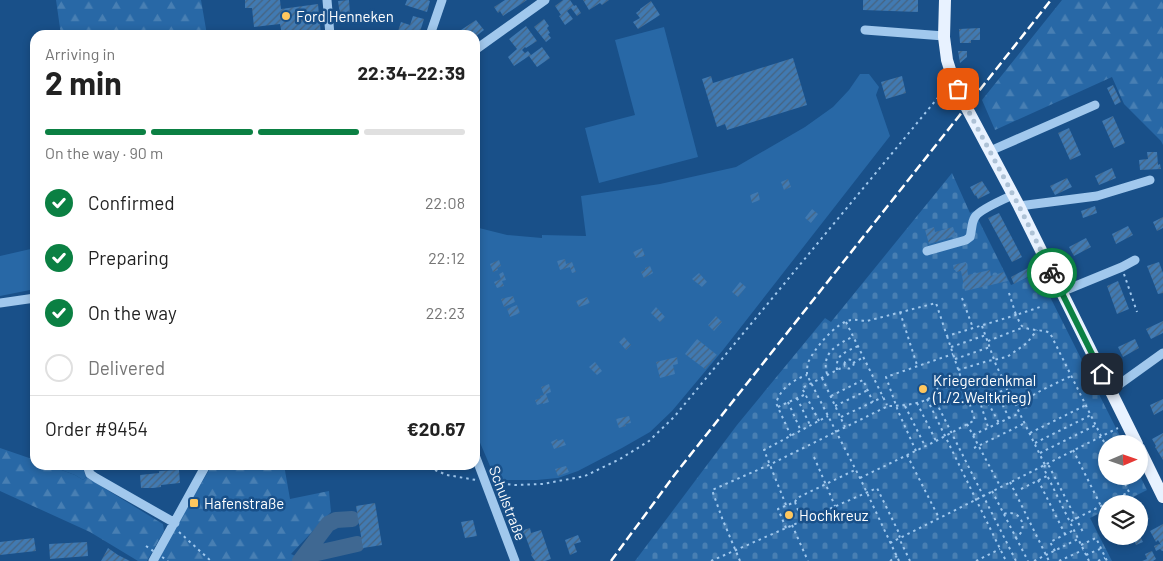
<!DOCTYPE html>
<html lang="en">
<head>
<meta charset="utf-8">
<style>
	:root { --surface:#fff; --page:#f2f2f2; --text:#222; --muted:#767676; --line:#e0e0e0; --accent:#0b8043 }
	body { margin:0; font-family:Barlow,sans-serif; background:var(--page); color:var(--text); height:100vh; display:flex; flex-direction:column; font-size:19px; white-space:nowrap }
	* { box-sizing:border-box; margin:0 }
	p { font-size:16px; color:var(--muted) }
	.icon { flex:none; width:28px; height:28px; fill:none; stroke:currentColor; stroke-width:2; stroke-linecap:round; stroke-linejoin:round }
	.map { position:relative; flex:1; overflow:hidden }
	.side { position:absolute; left:30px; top:30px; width:450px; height:440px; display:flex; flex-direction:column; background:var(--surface); border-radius:15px; box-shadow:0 2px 8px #0003 }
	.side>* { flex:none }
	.needle { width:32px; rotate:88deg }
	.buttons { position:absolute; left:1098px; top:435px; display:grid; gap:10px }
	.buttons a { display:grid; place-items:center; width:50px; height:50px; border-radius:50%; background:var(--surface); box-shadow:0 2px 8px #0003; font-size:25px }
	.pin { position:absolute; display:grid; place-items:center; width:42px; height:42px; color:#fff; margin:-21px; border-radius:10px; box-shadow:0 2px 8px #0006 }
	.courier { position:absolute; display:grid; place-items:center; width:50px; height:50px; margin:-25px; border:4px solid #0b8043; border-radius:50%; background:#fff; color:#222; box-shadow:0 1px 6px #0007 }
	.overview em { font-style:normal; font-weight:700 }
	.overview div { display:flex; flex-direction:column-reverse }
	.overview { display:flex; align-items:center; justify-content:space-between; height:85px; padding:0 15px }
	h1 { font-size:32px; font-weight:700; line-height:38px }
	.bar { display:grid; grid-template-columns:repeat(4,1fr); gap:8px 5px; align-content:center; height:60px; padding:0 15px }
	.bar i { height:6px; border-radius:4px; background:var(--line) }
	.bar .on { background:var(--accent) }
	.bar p { grid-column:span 4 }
	.line { display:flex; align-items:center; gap:12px; padding:0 15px; border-top:1px solid var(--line) }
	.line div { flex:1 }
	ol { padding:0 15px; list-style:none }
	li { display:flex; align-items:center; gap:15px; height:55px }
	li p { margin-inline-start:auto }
	li .icon { padding:5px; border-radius:50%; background:var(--accent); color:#fff; stroke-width:4 }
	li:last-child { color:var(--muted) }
	li i { width:28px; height:28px; border:2px solid var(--line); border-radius:50% }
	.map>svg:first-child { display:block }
</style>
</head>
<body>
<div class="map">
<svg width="1163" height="561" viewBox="0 0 1163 561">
	<defs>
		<pattern id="forest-firs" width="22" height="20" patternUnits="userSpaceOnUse" patternTransform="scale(1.25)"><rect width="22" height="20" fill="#2868a6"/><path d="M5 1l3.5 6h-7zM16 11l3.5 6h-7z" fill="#487fb3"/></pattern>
		<pattern id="cemetery-stones" width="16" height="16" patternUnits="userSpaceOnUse" patternTransform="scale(1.25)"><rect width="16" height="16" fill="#2868a6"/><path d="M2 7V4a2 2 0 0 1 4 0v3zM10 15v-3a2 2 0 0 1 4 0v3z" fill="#487fb3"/></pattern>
		<pattern id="building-hatch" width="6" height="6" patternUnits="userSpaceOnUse" patternTransform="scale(1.25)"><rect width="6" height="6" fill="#417ab2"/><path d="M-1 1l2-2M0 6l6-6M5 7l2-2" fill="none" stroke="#46637f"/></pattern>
	</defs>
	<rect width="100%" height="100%" fill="#195089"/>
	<path fill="#2868a6" d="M664 27 698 157 599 183 585 128 635 115 615 40Z
		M860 74H869L879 87 876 95 890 136 723 350 672 411 650 432 622 448 578 471 558 478 537 480H496L475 431V227L507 235 542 238V235L586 236 581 196 660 184 736 167 805 127 833 107 849 90Z
		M35 248V289L0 296V256Z
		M48 465H82L86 477 83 480 75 475Z"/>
	<path fill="url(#forest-firs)" d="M56 0H201L207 35H61Z
		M1062 0H1163V145L1161 141 1124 104 1112 77 995 130 982 100Z
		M0 448 35 460V465H48L75 475 83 480 86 477 158 521 163 524 164 531 147 561H138L90 532 0 491Z
		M212 465H284L290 499 329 491 331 512 291 554 306 561H156Z"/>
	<path fill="url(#cemetery-stones)" d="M952 173 970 213 974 211 1011 285 1038 273 1124 444H1106V476H1139V474L1147 490 1119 504H1106V510L1090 518 1112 561H635L737 425 825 318 831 322Z"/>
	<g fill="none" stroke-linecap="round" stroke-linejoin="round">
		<path stroke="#3f6892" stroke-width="16" d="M304 556 357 544
			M300 561 328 524 336 520 352 519"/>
	</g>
	<path fill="url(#building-hatch)" d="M245 0H280L281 9 318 4 321 35H282L280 24 254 27 252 8H245Z
		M349 0 350 14 340 15 338 1Z
		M407 0H428L430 1 427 12 405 5Z
		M505 0H527L503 16 500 11 498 13 494 7Z
		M563 0H570L574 6 576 5 581 13 577 16 571 8 567 11 573 19 565 25 559 16 561 15 555 6Z
		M583 0H609L602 5 600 3 589 10Z
		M863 0H918V12L863 10Z
		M651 1 660 15 638 29 633 22 640 18 636 13 640 10V9Z
		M413 16 424 19 419 35H409L398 31 401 22 410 25Z
		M544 19 549 26 547 28 550 33 548 34 551 38 546 42 534 27Z
		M476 20 484 30 475 37V35H461L458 32Z
		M526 26 537 41 526 48 525 47 522 50 525 53 528 51 531 55 542 47 550 58 537 67 529 56 514 66 508 57 517 49 509 39Z
		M980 28V40H971V43H960L959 29Z
		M958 51H967V57L960 63Z
		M793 58 807 105 727 130 725 124 717 127 702 79 711 76 713 83Z
		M902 76 906 93 886 99 881 82Z
		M1113 85 1121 102 1115 105 1107 88Z
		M1113 116 1125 143 1114 148 1102 121Z
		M1069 128 1081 155 1070 160 1058 133Z
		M1147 152H1157L1158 165 1160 164 1161 169 1140 170 1139 160 1148 159Z
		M1112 168 1116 178 1099 185 1095 176Z
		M1067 178 1072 187 1055 195 1050 186Z
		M788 179 791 187 784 190 781 182Z
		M982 181 990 193 978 199 976 195 975 196 970 187Z
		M758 192 760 200 752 203 750 195Z
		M1095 206 1097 213 1083 218 1081 211Z
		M812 209 818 214 811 223 805 218Z
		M999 213 1022 257 1012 262 988 218Z
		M1163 217V228L1157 231 1153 222Z
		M1128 226 1133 235 1116 244 1112 234Z
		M934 227 935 232 953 227 956 236 929 244 925 230Z
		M1086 238 1091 247 1074 256 1069 247Z
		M642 248 645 256 636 258 633 252Z
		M565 259 566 264 572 262 576 272 572 273 570 267 560 270 557 261Z
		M499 260 501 266 497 268 498 270 493 272 490 264Z
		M966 262 968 275 990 270 991 276 1004 272 1008 281 965 291 961 271 956 272 955 270H954L953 265Z
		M1159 262 1163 273V293L1158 294 1147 266Z
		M650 266 653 273 644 278 641 272 645 270V268Z
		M1028 268 1032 275 1014 284 1011 277Z
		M503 272 506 280 502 281 504 286 497 288 494 282 501 279 499 274Z
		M699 273 707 282 702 287 692 279Z
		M1118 281 1129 309 1117 314 1107 286Z
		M740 282 746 287 738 297 732 292Z
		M513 296 515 302 504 307 501 299Z
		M587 297 590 303 579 307 576 301Z
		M517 305 520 313 510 317 507 309Z
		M656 307 665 317 660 322 651 313Z
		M716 316 722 322 714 331 708 325Z
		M1163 321V333L1151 339 1146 329Z
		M624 337 631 345 626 350 619 342Z
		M697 339 717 355 705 369 685 354Z
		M1135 339 1139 348 1123 357 1118 347Z
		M677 357 678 364 673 365 675 374 660 378 656 362Z
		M595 362 602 371 597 375 589 367Z
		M549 384 551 392 546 394 549 402 543 404V403L537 405 535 400 541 398 540 396 544 395 541 387Z
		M1163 399V410L1154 415 1150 405Z
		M629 416 631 423 625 424 626 426 619 428 616 419Z
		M1163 433V460L1155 447 1156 446 1152 439Z
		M557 439 558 441 563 439 566 445 554 449 551 442Z
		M566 466 569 472 558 476 555 469Z
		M179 470 180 483 161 485V487L153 488H141L140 475 159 473V471Z
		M375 503 382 545 363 548 356 506Z
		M1144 509 1149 519 1139 524V512Z
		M473 520 477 536 465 538 461 522Z
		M1163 524V551H1162L1160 549 1156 551 1154 546 1159 544 1161 545 1158 540 1156 542 1150 531Z
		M530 528 531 533 541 530 551 559 545 561H535L531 555 532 554 525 535 523 536 521 531Z
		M578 535 581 542 574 544 577 552 570 555 565 540Z
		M1132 536H1140L1143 542 1136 545Z
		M34 538 36 551 0 555V542Z
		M87 542 88 556 50 559 49 544Z
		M108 548 118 555 130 561H101Z
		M1152 551 1156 559 1153 561H1142L1147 559 1145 554Z"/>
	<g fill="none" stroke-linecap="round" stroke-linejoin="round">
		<path stroke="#a1c8ed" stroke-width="2" stroke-dasharray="2.5 4" stroke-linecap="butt" d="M1124 274 1137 312
			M1009 293 1016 315 1043 306
			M962 298 973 328
			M900 312 917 365
			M846 322 887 405
			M982 326 996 365 1045 465 1049 466 1083 532
			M988 341 1024 327
			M951 347 986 335
			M955 359 990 347
			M844.5 364a4.5 4.5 0 1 1 9 0a4.5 4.5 0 1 1-9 0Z
			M853 363 864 357
			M837 370C835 354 846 352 858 346
			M958 370 988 361 1007 357 1027 343 1037 330
			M827 374C821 352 837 345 854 336
			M822 378 845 427
			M997 393 1009 418
			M831 396 863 380 873 402
			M933 396 1016 561
			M985 397 999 423
			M797 398 810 425
			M927 399 1006 561
			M979 399 988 427
			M788 402 801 431
			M969 402 1008 389
			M917 403 936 441
			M1016 405 1042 390 1071 376
			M835 406 868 390
			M905 406 925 446
			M778 407 806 394
			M841 417 883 397
			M819 421 802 388 845 366
			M967 424 1000 486
			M1030 433 1086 405
			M973 435 1020 413
			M791 436 776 403C781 388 793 380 807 375
			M1035 443 1091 415
			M974 448 1025 423
			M1073 450 1101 506
			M916 451 898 411 886 377 953 354
			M1040 453 1096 425
			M907 455 939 518
			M814 457 835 506
			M423 465 447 475 476 480
			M1045 465 1044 469 1089 561
			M860 478 936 441 975 420 947 336
			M1038 480 1065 534
			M1010 482 1049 561
			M495 483 515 485 543 484 585 476 620 459 649 441 674 417 946 88
			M1021 489 1047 476
			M992 491 1028 561
			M795 502 802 521
			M786 505 764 450 828 416
			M1004 514C1021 508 1030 530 1015 538
			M1071 521 1129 492 1121 476
			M792 525 808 561
			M786 528 778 509 795 502 797 498 855 470
			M179 532 211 561
			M890 543 1118 428
			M1081 545 1096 538 1107 561
			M1055 551 1050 542 1074 530
			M1086 555 1100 549
			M711 561 877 488 900 535 899 538 910 561
			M740 561 722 518 712 490 769 465 888 406C900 406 927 404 934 394 936 392 937 389 938 386L937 384
			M890 561 897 556
			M899 561 860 478 807 375C807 371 807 367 808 363 813 350 836 322 851 320 856 319 862 321 867 321L936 303 947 336 1016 315C1018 318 1019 323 1022 326 1028 331 1042 329 1050 333L1106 446
			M976 561 1000 549
			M1034 561 1078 539
			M1059 561 1083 550
			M1098 561 1105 558"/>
		<path stroke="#a1c8ed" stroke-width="9" d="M327 0 330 35
			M865 30 944 36
			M430 35 442 0
			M475 50 545 0
			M990 151 1095 105
			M1019 206 1097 196 1150 180
			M927 251 966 240 970 237C972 231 971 223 975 217 979 210 1004 199 1013 195
			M1061 292 1122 267 1135 260
			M0 303 35 298
			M1110 391 1163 353
			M475 455 515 561
			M87 465 90 474 96 478 175 523
			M153 561 206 465"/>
		<path stroke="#e8f2ff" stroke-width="12" d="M945 0 944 37 947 60 953 79 962 99 1019 206 1137 444
			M1139 448 1163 497"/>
		<path stroke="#fff" stroke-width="2.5" stroke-dasharray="9 4" stroke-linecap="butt" d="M611 561 676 473 1051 0"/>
		<path stroke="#a1c8ed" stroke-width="2" stroke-dasharray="2.5 4" stroke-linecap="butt" d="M146 546 168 561"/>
	</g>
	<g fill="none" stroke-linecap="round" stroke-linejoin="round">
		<path stroke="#aec2d6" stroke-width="5" stroke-dasharray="0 9" d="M958 89 962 99 1019 206 1052 273"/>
		<path stroke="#0b8043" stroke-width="6" d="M1052 273 1102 374"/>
	</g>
	<g fill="#ffc75e" stroke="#195089" stroke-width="2">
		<circle cx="286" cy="16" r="5"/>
		<circle cx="923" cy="389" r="5"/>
		<rect x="189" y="498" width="10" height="10" rx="2.5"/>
		<circle cx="789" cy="515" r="5"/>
	</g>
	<g text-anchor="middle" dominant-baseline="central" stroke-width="5" stroke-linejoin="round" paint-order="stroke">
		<g font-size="15" fill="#fff" stroke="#195089" text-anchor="start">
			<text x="296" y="16">Ford Henneken</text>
			<text x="933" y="380">Kriegerdenkmal<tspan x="933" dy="17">(1./2.Weltkrieg)</tspan></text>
			<text x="204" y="503">Hafenstraße</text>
			<text x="799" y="515">Hochkreuz</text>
		</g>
		<g font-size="15" fill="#fff" stroke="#195089">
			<text transform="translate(508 503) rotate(69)">Schulstraße</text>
		</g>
	</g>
</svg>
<div class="buttons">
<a><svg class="needle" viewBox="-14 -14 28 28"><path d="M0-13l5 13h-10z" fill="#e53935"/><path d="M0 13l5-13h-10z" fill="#767676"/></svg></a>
<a><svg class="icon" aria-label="layers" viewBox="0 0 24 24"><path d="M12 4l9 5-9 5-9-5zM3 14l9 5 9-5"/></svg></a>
</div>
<div class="pin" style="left:958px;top:89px;background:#ea580c"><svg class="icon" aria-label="bag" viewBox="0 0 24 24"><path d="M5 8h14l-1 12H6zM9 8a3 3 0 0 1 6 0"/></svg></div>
<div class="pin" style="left:1102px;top:374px;background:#1f2937"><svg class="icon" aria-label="home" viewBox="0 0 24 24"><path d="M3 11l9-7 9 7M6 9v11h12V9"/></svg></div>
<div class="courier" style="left:1052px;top:273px"><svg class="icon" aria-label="bike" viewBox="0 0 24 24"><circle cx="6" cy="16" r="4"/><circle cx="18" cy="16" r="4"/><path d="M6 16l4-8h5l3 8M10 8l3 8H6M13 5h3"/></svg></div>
<section class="side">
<div class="overview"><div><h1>2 min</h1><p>Arriving in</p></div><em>22:34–22:39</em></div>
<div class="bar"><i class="on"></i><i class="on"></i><i class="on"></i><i></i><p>On the way · 90 m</p></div>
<ol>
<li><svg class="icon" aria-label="check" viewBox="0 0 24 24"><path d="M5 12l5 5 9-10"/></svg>Confirmed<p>22:08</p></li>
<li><svg class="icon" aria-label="check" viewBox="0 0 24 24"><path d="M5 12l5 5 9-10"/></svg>Preparing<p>22:12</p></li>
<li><svg class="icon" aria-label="check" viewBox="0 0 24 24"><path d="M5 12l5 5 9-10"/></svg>On the way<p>22:23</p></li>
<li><i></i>Delivered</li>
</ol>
<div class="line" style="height:65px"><div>Order #9454</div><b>€20.67</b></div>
</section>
</div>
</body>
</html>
